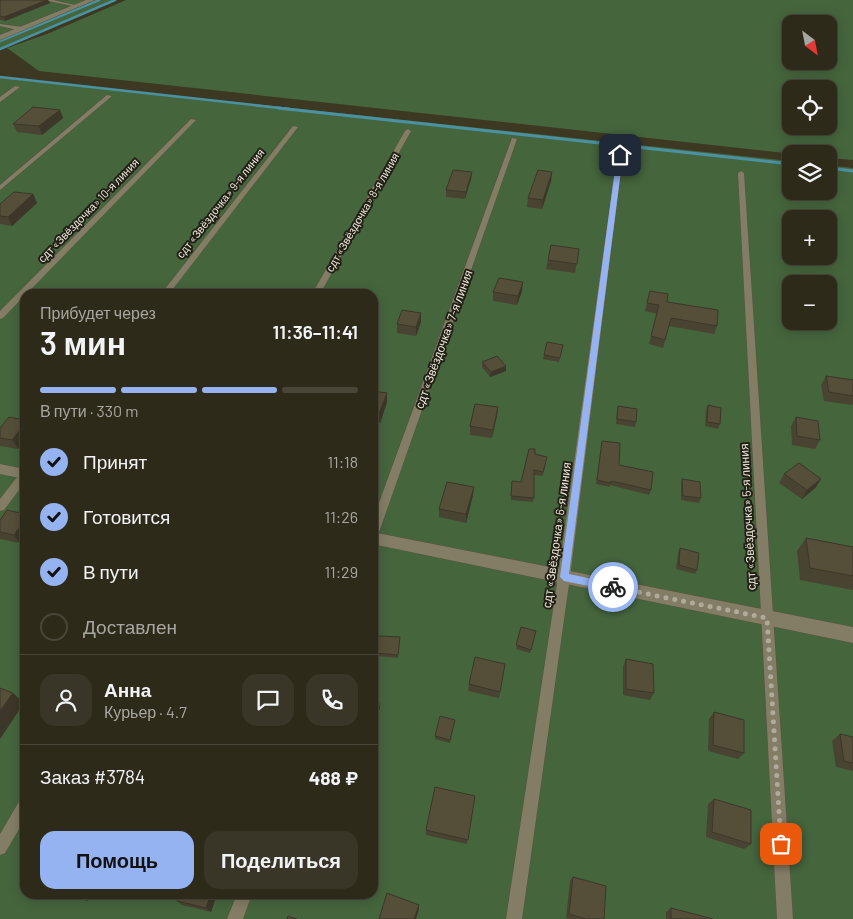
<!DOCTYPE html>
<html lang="ru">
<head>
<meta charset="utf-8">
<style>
	:root { --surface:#2e2a1a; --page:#3a3627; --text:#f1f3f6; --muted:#a7a7a2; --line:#494639; --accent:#95b2f1 }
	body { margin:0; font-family:Barlow,sans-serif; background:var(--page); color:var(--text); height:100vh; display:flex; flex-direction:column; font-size:19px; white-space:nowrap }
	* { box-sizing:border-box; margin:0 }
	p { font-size:16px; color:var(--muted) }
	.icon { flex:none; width:28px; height:28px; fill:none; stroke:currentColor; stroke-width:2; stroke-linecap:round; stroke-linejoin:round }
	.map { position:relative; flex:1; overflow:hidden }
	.details { position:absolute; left:20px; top:289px; width:358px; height:610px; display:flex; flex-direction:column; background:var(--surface); border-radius:15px; box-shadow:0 2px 12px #0003,0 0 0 1px var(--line) }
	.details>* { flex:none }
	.needle { width:32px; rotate:148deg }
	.controls { position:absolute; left:782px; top:15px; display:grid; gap:10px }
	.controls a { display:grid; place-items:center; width:55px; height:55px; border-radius:10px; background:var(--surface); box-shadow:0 2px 12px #0003,0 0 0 1px var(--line); font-size:25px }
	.pin { position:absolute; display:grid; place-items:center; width:42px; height:42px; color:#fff; margin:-21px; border-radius:10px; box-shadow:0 2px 8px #0006 }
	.courier { position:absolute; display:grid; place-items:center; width:50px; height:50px; margin:-25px; border:4px solid #95b2f1; border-radius:50%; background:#fff; color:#222; box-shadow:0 1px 6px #0007 }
	.overview em { font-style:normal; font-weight:600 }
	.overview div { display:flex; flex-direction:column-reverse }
	.overview { display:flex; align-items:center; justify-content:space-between; height:85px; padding:0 20px }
	h1 { font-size:32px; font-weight:600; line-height:38px }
	.bar { display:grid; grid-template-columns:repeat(4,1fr); gap:8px 5px; align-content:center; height:60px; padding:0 20px }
	.bar i { height:6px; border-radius:4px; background:var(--line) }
	.bar .selected { background:var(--accent) }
	.bar p { grid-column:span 4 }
	.line { display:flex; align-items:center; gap:12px; padding:0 20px; border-top:1px solid var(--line) }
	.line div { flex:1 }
	.round { display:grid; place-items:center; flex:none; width:52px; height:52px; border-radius:15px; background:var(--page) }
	ol { padding:0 20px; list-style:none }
	li { display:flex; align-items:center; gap:15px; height:55px }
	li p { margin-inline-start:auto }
	li .icon { padding:5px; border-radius:50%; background:var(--accent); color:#111; stroke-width:4 }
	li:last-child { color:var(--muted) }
	li i { width:28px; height:28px; border:2px solid var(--line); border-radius:50% }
	.button { display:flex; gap:10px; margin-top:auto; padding:10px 20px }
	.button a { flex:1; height:58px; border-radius:15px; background:var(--accent); color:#111; font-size:20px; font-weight:600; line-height:58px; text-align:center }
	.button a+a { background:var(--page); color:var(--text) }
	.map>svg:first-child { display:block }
</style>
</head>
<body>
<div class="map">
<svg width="853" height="919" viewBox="0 0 853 919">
	<rect width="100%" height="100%" fill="#3d3822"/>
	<path fill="#45653d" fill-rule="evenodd" d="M0 0H93L0 39Z
		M99 0H115L0 49V41Z
		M126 0H853V160L829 158V154H794L39 71 7 48 47 34ZM791 24H829V61H791ZM791 89H829V126H791Z
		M0 77 791 161V191H829V165L853 168V919H0ZM791 219H829V256H791ZM791 284H829V321H791ZM25 294H372V894H25Z"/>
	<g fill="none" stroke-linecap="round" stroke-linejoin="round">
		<path stroke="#4a92a3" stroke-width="2.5" d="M0 41 99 0
			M0 49 115 0
			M0 77 289 109"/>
		<path stroke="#4a92a3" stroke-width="3" d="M278 108 791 164
			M829 168 853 171"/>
		<defs>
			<path id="service" d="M44 0H53L79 6 77 7Z
				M0 24 22 27 25 29 22 31 0 26Z
				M15 86 20 87 0 102V97Z
				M107 95 112 96 0 190V185Z
				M191 119 196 120 3 318 0 319V311Z
				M293 126 298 127 169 294H161Z
				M408 129 411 131 320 294H312L405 131Z
				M512 138 517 139 377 538 376 541 372 542V522Z
				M620 153 623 155 570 577 522 919H506L558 577 617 155Z
				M741 171 744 173 793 919H777L738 173Z
				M25 471V482L4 510 0 511V499L21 472Z
				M25 798V819L5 853 0 855V834L20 800Z
				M237 894H252L243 919H227Z"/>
			<path id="minor" d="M86 0H95L0 40V35Z
				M0 464 25 469V479L0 474Z
				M372 532 853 627V643L372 544Z"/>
		</defs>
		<use href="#service" stroke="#585441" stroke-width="1"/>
		<use href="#minor" stroke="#585441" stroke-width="1"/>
		<use href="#service" fill="#837d65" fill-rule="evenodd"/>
		<use href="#minor" fill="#837d65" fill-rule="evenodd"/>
	</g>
	<path fill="#494431" d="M0 0H48L50 3 5 21 0 20Z
		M60 110 63 118 42 135 17 132 13 124Z
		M472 172 471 179 465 199 446 197V190Z
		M552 172 551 181 542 209 527 207 528 198Z
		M33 194 37 203 12 226 0 224V204Z
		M579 249 575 273 546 269 548 260Z
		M522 291 517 305 493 301V292Z
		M650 291 667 302 717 326 714 334 669 326 663 348 649 344 657 314 645 311Z
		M421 322 416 336 397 333V324Z
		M563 345 559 362 543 359 544 355Z
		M482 362 506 371 490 377 482 367Z
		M826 376 853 380V404L852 405 824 401 821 385Z
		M372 391 387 393V402L380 423 372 422Z
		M708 405 720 424 718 429 705 426 706 410Z
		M618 406 636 422 635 427 616 424 617 410Z
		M498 407 492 438 470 435V426Z
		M796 417 820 440 815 449 792 445 791 426Z
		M25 420V440L18 449 0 446V428Z
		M602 441 619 465 651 490 649 495 610 485V487L596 484Z
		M535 454 547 457 543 476 534 475 533 502 511 500 512 481 521 482Z
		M784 474 816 487 802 499 779 483Z
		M682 479 701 498 699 503 681 500V484Z
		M473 495 466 523 439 517V509Z
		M25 514 20 543 0 539V520Z
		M806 538 853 547V590L800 580 797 551Z
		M680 548 697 570 695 574 676 569 678 553Z
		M521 627 536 631 530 653 516 649Z
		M400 637 398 658 377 656 376 653Z
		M626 659 654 693 650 700 623 695V666Z
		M505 664 499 698 468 691 469 684Z
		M714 712 744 753 738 759 708 751 709 719Z
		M455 720 450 743 435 739V736Z
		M840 734 853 737V771L836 767 832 741Z
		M475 796 467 844 426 835V830Z
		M714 799 751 844 744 849 706 837 708 804Z
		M573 877 604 919H571L566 918 570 881Z
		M64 894H91L87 901Z
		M217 894 211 912 182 905 177 901Z
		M671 908 713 919H666V912Z"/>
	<path fill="#3c3728" d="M47 0H48L50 3 5 21 4 17Z
		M60 110 63 118 42 135 39 126Z
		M472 172 471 179 465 199 466 192Z
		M552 172 551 181 542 209 543 200Z
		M33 194 37 203 12 226 8 217Z
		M523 282 522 291 517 305 518 296Z
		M421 313V322L416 336V327Z
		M506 366V371L490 377 491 372Z
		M387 393V402L380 423 379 414Z
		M498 407 497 416 492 438 493 430Z
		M25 424V440L18 449 12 440Z
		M821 479 816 487 802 499 807 490Z
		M474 487 473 495 466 523V514Z
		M25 520V537L20 543 14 535Z
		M13 693 24 703 0 739V711Z
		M379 702 380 708 372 733V723Z
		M81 894H91L87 901 80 897Z
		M211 894H217L211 912 206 908Z
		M419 905V909L416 919H414Z"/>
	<path fill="#554f39" stroke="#3c3728" d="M0 0H47L4 17 0 16Z
		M33 107 60 110 39 126 13 124Z
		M453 170 472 172 466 192 446 190Z
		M538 170 552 172 543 200 528 198Z
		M14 192 33 194 8 217 0 216V204Z
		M551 245 579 249 577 264 548 260Z
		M499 278 523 282 518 296 493 292Z
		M650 291 668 294 667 302 718 310 717 326 671 318 665 340 651 336 659 305 647 303Z
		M402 310 421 313 416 327 397 324Z
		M547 342 563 345 560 358 544 355Z
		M497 356 506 366 491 372 482 362Z
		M826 376 853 380V396L829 392Z
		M372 391 387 393 379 414 372 413Z
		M475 404 498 407 493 430 470 426Z
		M708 405 721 408 720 424 707 422Z
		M618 406 637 409 636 422 617 419Z
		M9 417 25 420V424L12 440 0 438V428Z
		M796 417 818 421 820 440 797 436Z
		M602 441 620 443 619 465 653 472 651 490 611 481V483L597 480Z
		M529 449H535V454L547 457 543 472 534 470V498L511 496 512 481 521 482Z
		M799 463 821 479 807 490 784 474Z
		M682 479 700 482 701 498 683 496Z
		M447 482 474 487 466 514 439 509Z
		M7 510 25 514V520L14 535 0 532V520Z
		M806 538 853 547V576L810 568Z
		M680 548 699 553 697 570 679 565Z
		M521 627 536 631 531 650 516 645Z
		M379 636 400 637 398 655 376 653Z
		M475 657 505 664 500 692 469 684Z
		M626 659 653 664 654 693 626 689Z
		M0 688 13 693 0 711Z
		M372 700 379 702 372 723Z
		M714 712 744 720V753L713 745Z
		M440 716 455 720 450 740 435 736Z
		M840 734 853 737V763L844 761Z
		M435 787 475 796 468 840 426 830Z
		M714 799 751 810V844L712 832Z
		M573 877 606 886 604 919H586L569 914Z
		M387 893 419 905 414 919H379Z
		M68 894H81L80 897Z
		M180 894H211L206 908 177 901Z
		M671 908 713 919H671Z
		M288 916 297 919H287Z"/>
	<path fill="#95b2f1" d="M620 153 623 155 569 574 616 584 618 587 613 591 564 581 560 577 617 155Z"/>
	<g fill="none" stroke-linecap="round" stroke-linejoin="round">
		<path stroke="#afab9b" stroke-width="5" stroke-dasharray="0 9" d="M613 587 767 618 781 844"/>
	</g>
	<g text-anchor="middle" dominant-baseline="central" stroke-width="4" stroke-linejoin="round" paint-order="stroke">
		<g font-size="11" fill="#ece9dc" stroke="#221f15">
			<text transform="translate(220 203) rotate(-52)">сдт «Звёздочка» 9-я линия</text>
			<text transform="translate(88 210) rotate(-46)">сдт «Звёздочка» 10-я линия</text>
			<text transform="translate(362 212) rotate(-60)">сдт «Звёздочка» 8-я линия</text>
		</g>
		<g font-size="12" fill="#ece9dc" stroke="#221f15">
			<text transform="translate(443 339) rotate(-70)">сдт «Звёздочка» 7-я линия</text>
			<text transform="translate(747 517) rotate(-93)">сдт «Звёздочка» 5-я линия</text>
			<text transform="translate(556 535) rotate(-82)">сдт «Звёздочка» 6-я линия</text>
		</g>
	</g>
</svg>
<div class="controls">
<a><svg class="needle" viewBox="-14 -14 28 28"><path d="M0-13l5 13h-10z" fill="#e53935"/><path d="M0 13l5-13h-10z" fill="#a7a7a2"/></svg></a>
<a><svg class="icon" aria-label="locate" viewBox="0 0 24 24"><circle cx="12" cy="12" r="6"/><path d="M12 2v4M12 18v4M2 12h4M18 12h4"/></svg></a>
<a><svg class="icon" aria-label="layers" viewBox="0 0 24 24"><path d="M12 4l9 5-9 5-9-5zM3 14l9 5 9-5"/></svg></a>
<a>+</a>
<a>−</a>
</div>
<div class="pin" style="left:781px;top:844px;background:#ea580c"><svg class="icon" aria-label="bag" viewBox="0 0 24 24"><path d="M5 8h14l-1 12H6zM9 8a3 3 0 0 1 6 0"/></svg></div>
<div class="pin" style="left:620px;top:155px;background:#1f2937"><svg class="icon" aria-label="home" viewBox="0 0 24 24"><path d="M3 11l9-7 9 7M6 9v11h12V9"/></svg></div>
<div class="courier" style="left:613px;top:587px"><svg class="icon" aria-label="bike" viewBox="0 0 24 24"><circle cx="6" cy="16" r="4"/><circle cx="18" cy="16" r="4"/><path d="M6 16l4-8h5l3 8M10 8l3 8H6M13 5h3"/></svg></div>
<section class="details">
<div class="overview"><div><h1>3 мин</h1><p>Прибудет через</p></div><em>11:36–11:41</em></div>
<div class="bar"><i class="selected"></i><i class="selected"></i><i class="selected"></i><i></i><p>В пути · 330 m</p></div>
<ol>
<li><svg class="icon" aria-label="check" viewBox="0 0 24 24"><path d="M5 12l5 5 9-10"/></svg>Принят<p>11:18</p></li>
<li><svg class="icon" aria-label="check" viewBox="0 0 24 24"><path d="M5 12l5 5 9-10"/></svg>Готовится<p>11:26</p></li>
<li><svg class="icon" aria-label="check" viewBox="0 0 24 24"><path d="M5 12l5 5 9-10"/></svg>В пути<p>11:29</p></li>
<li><i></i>Доставлен</li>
</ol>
<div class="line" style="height:90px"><a class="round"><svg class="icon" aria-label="person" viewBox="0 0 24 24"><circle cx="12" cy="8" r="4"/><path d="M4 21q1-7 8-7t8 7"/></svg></a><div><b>Анна</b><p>Курьер · 4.7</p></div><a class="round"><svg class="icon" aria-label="chat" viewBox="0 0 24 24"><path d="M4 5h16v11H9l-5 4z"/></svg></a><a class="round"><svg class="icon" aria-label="phone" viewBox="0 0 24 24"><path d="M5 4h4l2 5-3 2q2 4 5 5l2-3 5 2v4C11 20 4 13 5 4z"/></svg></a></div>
<div class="line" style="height:65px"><div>Заказ #3784</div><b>488 ₽</b></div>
<div class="button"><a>Помощь</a><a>Поделиться</a></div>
</section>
</div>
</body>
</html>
